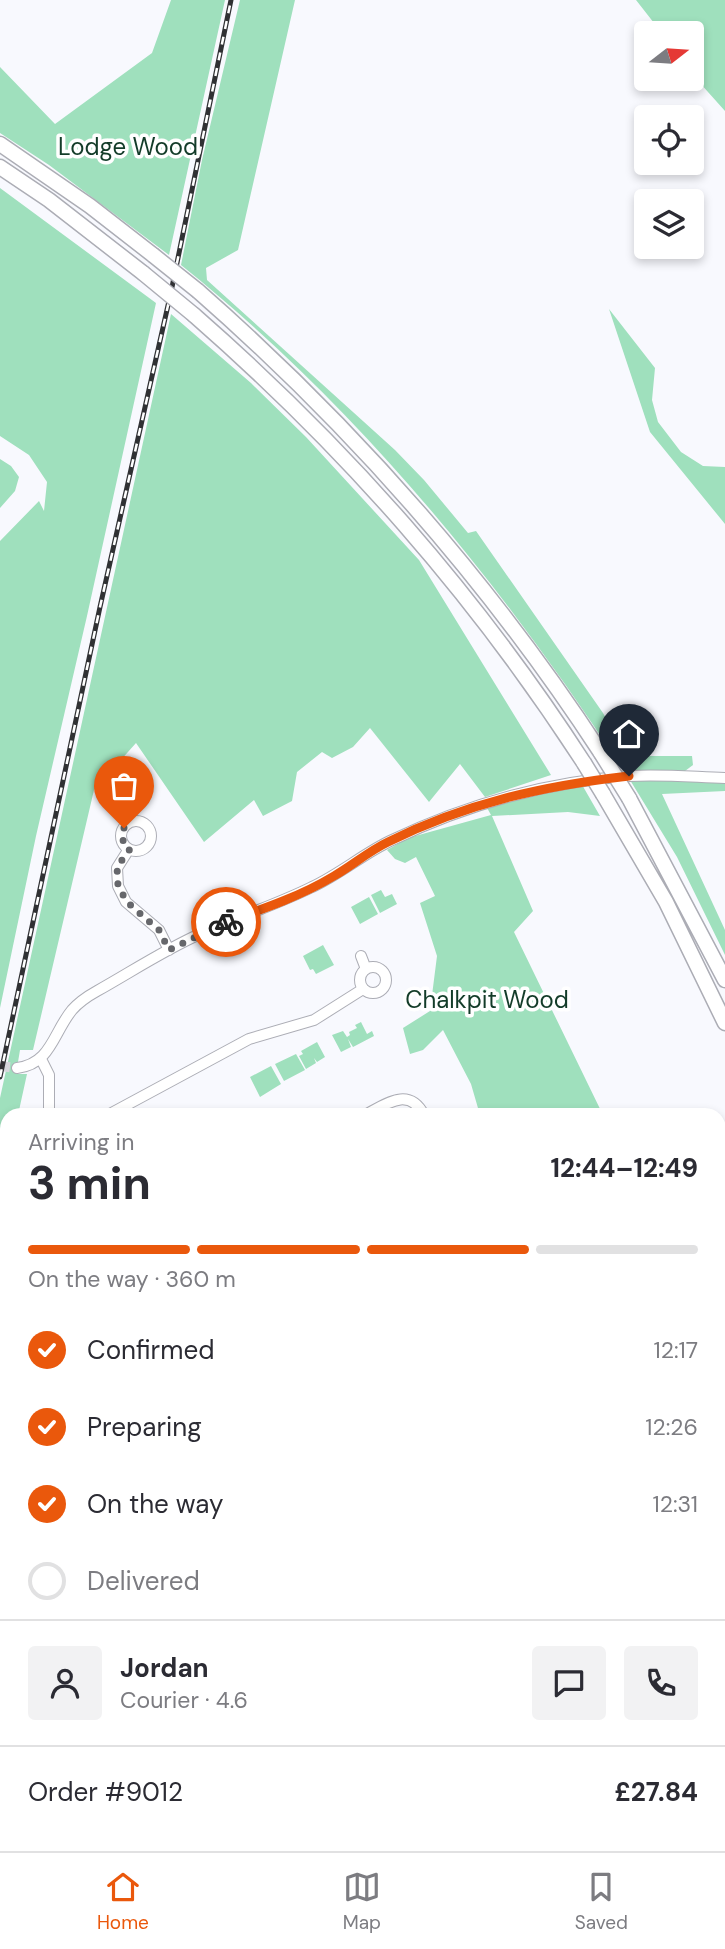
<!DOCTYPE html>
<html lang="en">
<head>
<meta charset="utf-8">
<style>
	:root { --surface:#fff; --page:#f2f2f3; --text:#2b2b33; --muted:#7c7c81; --line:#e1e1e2; --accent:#ea580c }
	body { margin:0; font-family:"DM Sans",sans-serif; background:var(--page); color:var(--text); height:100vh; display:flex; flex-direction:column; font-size:26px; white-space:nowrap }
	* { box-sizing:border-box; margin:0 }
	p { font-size:23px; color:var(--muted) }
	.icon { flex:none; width:38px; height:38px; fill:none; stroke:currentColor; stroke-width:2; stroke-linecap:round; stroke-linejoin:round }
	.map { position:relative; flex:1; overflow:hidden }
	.panel { position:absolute; left:0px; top:1108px; width:726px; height:744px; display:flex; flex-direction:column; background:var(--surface); border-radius:21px 21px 0 0; box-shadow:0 4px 10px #0003 }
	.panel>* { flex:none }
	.needle { width:46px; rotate:73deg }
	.controls { position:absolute; left:634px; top:21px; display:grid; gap:14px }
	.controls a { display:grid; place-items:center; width:70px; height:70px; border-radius:7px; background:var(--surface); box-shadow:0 4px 10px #0003; font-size:35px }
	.pin { position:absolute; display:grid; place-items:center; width:60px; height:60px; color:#fff; margin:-72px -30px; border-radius:50% 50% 50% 0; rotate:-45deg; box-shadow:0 0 7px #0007 }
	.pin .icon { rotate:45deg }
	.courier { position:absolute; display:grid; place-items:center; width:70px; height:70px; margin:-35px; border:5px solid #ea580c; border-radius:50%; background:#fff; color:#222; box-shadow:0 2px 9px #0007 }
	.head em { font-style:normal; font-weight:700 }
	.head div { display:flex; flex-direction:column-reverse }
	.head { display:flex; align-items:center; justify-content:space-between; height:119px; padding:0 28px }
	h1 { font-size:46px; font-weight:700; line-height:52px }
	.bar { display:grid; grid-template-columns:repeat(4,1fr); gap:10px 7px; align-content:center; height:84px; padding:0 28px }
	.bar i { height:9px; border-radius:5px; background:var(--line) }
	.bar .on { background:var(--accent) }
	.bar p { grid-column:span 4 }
	.line { display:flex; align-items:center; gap:18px; padding:0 28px; border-top:2px solid var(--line) }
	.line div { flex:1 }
	.round { display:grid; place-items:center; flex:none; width:74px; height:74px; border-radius:7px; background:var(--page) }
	ol { padding:0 28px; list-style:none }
	li { display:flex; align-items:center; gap:21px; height:77px }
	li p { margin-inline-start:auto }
	li .icon { padding:7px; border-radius:50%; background:var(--accent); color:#fff; stroke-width:4 }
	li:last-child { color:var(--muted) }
	li i { width:38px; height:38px; border:4px solid var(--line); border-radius:50% }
	.menu { display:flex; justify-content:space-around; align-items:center; height:98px; border-top:2px solid var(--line); background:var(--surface); font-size:19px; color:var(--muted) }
	.menu a { display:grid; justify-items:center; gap:4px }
	.menu .on { color:var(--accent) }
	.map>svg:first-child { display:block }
</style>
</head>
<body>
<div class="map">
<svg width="725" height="1851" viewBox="0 0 725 1851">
	<rect width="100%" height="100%" fill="#f8f9fe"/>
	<path fill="#9fe0bd" d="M171 0H225L169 255 49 165 0 133V67L55 124 152 53Z
		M240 0H295L238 250 206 268 207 280 395 450 424 480 468 533 476 531 603 713 627 756H692L693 765 685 771 625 773C502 584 358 407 181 265L202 160Z
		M636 0H725V111L691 73V33H657L654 23Z
		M0 188 156 303 87 616 36 836 0 1008V541L39 501 44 511 47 482 29 455 0 436Z
		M609 309 655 368 652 400 658 422 681 452 703 466 725 467V524L650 432Z
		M171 314 251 383 306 437 419 560 551 775 485 797 460 764 429 802 370 728 353 747 332 758 322 752 297 772 292 801 263 816 254 800 204 842 136 743 94 790 33 1050H20L16 1074H27L18 1115H7V1158L0 1187V1098Z
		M0 459 11 466 19 477 15 491 0 508Z
		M660 779 725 783V791L662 794 725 930V955L677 857 630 780Z
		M581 783 600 816 568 812 492 816 533 911 514 932 603 1115H480L471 1084 443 1030 423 1050 410 1054 403 1028 430 1011 437 956 420 903 435 896 416 857 405 863 395 859 387 850 408 838 491 815 486 806Z
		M381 890 385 897 392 894 397 904 380 913 371 895Z
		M369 897 378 914 360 924 351 907Z
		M323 945 334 965 316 974 313 969 310 970 303 956Z
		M361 1022 367 1034 372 1031 374 1036 353 1047 348 1039 351 1047 341 1052 332 1035 343 1031 347 1037 350 1035 349 1032 357 1028 355 1025Z
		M317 1042 325 1057 317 1062 314 1058 316 1063 306 1069 299 1056 303 1054 301 1051Z
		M296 1054 305 1070 284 1081 275 1064Z
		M271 1066 281 1084 260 1097 250 1077Z
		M719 1483 725 1492V1567L719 1558Z
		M719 1800 725 1806V1851H648L640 1845 719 1844Z"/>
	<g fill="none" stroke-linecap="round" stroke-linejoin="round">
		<path stroke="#d6d7dc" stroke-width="10" stroke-dasharray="10 5" stroke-linecap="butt" d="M0 1066 17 1068"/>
		<defs>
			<path id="minor" d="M121 836a15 15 0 1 1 30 0a15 15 0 1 1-30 0Z
				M129 849 117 868 118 886 126 902 159 930 169 950
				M361 956 366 969
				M360 980a13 13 0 1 1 26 0a13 13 0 1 1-26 0Z
				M41 1059 49 1075V1115
				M17 1068C51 1064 53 1033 72 1010 79 1002 88 996 97 991 131 972 164 950 200 934 237 917 276 905 312 887 340 874 363 854 390 841 465 805 546 782 629 776 661 774 693 777 725 778
				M108 1115 249 1039 314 1020 363 989
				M365 1115C386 1104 409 1086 424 1115
				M0 1410 7 1380
				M0 1419 7 1416
				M0 1759 7 1764
				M8 1851 10 1844"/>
			<path id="highway" d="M0 144 90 206 153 255
				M0 167 49 200 143 273
				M198 291C353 427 488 580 601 753
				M194 315C346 448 474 593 584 763
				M603 794 666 902 725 1023
				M629 798 725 980"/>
		</defs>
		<use href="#minor" stroke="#acadb5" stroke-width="12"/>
		<use href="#highway" stroke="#acadb5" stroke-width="17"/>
		<use href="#minor" stroke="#fff" stroke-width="10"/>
		<use href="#highway" stroke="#fff" stroke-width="14"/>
		<defs>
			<path id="rail" d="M0 1077 100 607 171 292 231 0"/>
		</defs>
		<use href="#rail" stroke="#303134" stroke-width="5"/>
		<use href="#rail" stroke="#fff" stroke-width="2.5" stroke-dasharray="8" stroke-linecap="butt"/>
		<defs>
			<path id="highway-bridge" d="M153 255 198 291
				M143 273 194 315
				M601 753 629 798
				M584 763 603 794"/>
		</defs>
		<use href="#highway-bridge" stroke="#acadb5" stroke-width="17" stroke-linecap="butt"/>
		<use href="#highway-bridge" stroke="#fff" stroke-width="14"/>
	</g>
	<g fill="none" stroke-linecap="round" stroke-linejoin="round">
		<path stroke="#66676b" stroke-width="7" stroke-dasharray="0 12.6" d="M124 828 123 842 130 849 117 867 118 886 127 902 159 930 169 950 226 922"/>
		<path stroke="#ea580c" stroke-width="9" d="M226 922C263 909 301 896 334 876 353 865 369 851 388 842 466 803 543 786 629 776"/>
	</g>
	<g text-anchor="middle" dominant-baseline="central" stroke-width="7" stroke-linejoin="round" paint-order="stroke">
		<g font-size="24" fill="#133c29" stroke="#fff">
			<text x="128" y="146">Lodge Wood</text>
			<text x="487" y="999">Chalkpit Wood</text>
		</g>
	</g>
</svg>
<div class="controls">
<a><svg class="needle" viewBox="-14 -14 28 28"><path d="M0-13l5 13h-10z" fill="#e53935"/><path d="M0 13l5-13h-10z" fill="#7c7c81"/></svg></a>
<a><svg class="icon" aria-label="locate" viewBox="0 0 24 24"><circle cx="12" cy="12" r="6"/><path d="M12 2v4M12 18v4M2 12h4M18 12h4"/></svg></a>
<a><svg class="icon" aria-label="layers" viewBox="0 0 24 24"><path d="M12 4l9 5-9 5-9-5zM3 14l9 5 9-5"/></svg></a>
</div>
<div class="pin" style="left:124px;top:828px;background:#ea580c"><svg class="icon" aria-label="bag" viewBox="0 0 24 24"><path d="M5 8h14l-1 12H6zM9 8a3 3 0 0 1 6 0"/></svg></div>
<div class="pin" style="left:629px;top:776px;background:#1f2937"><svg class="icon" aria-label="home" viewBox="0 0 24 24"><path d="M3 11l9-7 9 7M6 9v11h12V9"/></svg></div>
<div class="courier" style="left:226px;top:922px"><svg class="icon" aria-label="bike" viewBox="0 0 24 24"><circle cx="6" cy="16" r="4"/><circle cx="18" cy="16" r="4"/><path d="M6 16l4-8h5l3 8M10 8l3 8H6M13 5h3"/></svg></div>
<section class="panel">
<div class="head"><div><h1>3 min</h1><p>Arriving in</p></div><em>12:44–12:49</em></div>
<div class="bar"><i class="on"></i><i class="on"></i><i class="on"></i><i></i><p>On the way · 360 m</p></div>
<ol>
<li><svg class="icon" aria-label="check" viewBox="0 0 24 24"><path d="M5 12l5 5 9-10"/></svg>Confirmed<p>12:17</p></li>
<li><svg class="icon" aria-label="check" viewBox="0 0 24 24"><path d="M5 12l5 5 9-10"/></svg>Preparing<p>12:26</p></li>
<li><svg class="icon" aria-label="check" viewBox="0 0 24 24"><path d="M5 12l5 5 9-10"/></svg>On the way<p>12:31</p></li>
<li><i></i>Delivered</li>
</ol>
<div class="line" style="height:126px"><a class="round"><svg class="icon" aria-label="person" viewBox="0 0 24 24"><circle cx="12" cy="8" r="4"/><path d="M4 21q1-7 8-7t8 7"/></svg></a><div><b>Jordan</b><p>Courier · 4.6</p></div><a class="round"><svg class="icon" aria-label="chat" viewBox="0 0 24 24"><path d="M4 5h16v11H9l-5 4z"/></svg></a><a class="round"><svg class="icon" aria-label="phone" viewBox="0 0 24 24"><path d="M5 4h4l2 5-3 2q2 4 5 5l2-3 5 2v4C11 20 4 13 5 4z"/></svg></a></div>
<div class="line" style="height:91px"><div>Order #9012</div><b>£27.84</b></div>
</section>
</div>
<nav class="menu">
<a class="on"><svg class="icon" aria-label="home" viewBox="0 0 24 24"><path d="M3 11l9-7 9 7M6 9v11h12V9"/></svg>Home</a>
<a><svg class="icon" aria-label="map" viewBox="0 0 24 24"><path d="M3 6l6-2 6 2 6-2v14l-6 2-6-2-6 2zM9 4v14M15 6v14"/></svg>Map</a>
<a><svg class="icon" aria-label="saved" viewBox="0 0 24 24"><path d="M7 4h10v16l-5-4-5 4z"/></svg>Saved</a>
</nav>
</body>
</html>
